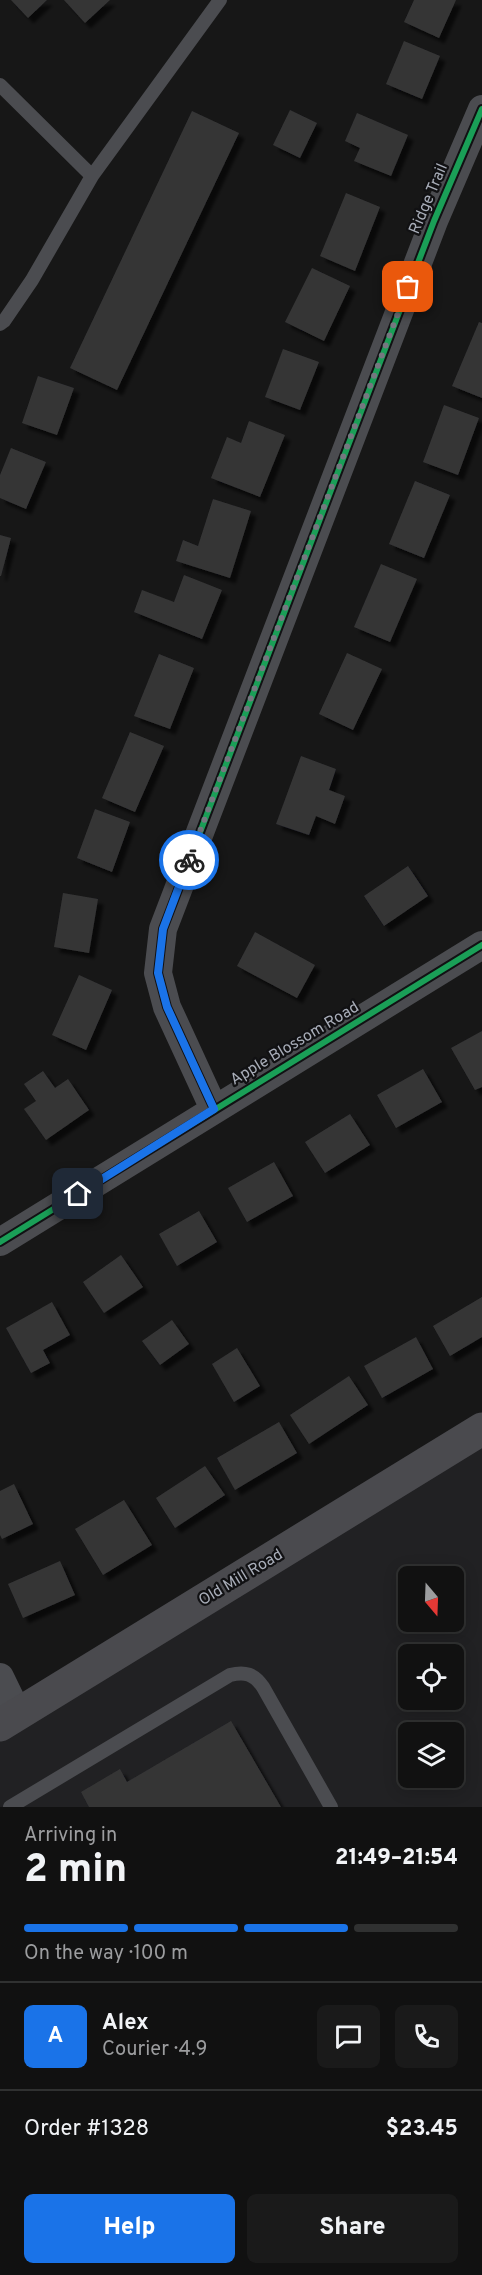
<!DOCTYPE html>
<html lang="en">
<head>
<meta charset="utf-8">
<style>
	:root { --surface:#111; --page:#1a1a1a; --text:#f1f3f6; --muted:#9c9d9f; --line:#303131; --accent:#1a73e8 }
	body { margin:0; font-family:Overpass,sans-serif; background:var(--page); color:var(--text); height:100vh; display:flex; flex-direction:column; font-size:22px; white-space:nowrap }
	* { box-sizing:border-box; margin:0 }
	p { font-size:20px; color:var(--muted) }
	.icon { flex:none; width:33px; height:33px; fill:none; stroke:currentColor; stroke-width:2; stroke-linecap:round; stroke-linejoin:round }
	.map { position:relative; height:1807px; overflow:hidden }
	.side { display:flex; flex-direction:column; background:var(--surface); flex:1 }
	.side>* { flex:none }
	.needle { width:39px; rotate:161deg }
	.buttons { position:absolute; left:398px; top:1566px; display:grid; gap:12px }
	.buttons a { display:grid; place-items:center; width:66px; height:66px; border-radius:9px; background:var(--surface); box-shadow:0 3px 15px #0003,0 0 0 2px var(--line); font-size:30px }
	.pin { position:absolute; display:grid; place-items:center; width:51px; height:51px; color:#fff; margin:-26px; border-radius:12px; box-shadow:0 3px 9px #0006 }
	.courier { position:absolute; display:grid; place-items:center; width:60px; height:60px; margin:-30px; border:4px solid #1a73e8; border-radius:50%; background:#fff; color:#222; box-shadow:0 2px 8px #0007 }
	.overview em { font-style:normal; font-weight:800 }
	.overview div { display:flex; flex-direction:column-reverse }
	.overview { display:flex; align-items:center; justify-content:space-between; height:102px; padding:0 24px }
	h1 { font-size:39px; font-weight:800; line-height:45px }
	.bar { display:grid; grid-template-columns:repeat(4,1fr); gap:9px 6px; align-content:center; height:72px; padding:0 24px }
	.bar i { height:8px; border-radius:4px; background:var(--line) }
	.bar .on { background:var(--accent) }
	.bar p { grid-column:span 4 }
	.line { display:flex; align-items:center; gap:15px; padding:0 24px; border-top:2px solid var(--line) }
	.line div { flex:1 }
	.round { display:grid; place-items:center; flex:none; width:63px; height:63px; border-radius:9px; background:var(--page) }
	.button { display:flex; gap:12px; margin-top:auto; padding:12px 24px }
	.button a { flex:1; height:69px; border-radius:9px; background:var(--accent); color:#fff; font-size:24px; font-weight:800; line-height:69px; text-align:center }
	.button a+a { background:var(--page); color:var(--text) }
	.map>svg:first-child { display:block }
</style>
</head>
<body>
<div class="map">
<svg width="482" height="1807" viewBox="0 0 482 1807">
	<defs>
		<filter id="shadow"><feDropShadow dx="5.5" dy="5.5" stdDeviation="1.5" flood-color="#0009"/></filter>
	</defs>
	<rect width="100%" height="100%" fill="#171717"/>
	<path fill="#212123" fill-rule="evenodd" d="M482 1429V1807H0V1725ZM408 1576H453V1622H408ZM408 1654H453V1700H408ZM408 1732H453V1778H408Z"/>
	<path fill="#353536" filter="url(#shadow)" d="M11 0H47L28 18Z
		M64 0H110L85 23Z
		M414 0H456L439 38 404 22Z
		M404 41 440 56 422 99 386 84Z
		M290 110 317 123 300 158 273 145Z
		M192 111 239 133 117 390 70 368Z
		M357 113 408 135 391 176 354 161 360 148 345 141Z
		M346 193 380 207 355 271 320 256Z
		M312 268 350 286 324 341 285 322Z
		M479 322 482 323V398L452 386Z
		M283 349 319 362 300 410 265 397Z
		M38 376 74 388 57 435 22 423Z
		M444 405 479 418 458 475 423 462Z
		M249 421 285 435 260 497 211 478 227 437 241 443Z
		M11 448 46 462 26 509 0 498V475Z
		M415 481 450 495 424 558 389 544Z
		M213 499 251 511 230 578 176 561 183 540 198 546Z
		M0 535 11 538 1 576H0Z
		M381 564 417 579 390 642 354 627Z
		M184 575 222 590 202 639 134 612 142 590 174 602Z
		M347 653 382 669 353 730 319 714Z
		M159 654 194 668 170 729 134 716Z
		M130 732 164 746 135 812 102 798Z
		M301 756 336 769 329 790 345 796 335 824 316 816 309 835 276 824Z
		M95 809 130 822 112 872 77 858Z
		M408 866 428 896 384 926 364 896Z
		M63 893 98 899 89 953 54 947Z
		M255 932 315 965 297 998 237 966Z
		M79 975 112 990 86 1050 52 1035Z
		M482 1031V1087L475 1090 451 1048Z
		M423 1069 442 1102 396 1128 377 1095Z
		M43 1071 55 1088 68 1079 89 1110 46 1140 24 1109 36 1101 24 1084Z
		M350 1114 370 1145 325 1173 305 1142Z
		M274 1162 293 1196 247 1222 228 1188Z
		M199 1211 217 1242 177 1266 159 1234Z
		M121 1255 143 1287 104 1313 83 1282Z
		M482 1297V1337L450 1356 433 1326Z
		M52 1302 70 1335 43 1350 50 1363 31 1373 6 1328Z
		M172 1320 189 1344 160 1365 142 1341Z
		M416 1337 433 1369 382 1398 364 1366Z
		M237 1348 260 1386 234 1402 212 1364Z
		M349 1376 368 1405 309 1444 290 1415Z
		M279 1422 297 1453 235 1490 217 1458Z
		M205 1466 225 1495 175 1528 156 1498Z
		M14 1484 33 1524 2 1539 0 1535V1491Z
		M124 1500 152 1545 103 1575 75 1529Z
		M60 1561 75 1595 23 1618 8 1584Z
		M231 1721 281 1807H89L81 1792 120 1769 127 1782Z"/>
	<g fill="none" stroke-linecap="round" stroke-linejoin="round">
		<path stroke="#4b4c50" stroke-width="14" d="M0 85 92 176
			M0 324 4 321 32 280 92 176 220 0
			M10 1807 230 1675C245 1671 254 1674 263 1687L331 1807"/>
		<path stroke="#4b4c50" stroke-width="28" d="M214 1109 167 1007 158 973 163 929 434 221 482 109
			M0 1242 482 945
			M0 1677 18 1714"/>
		<path stroke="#4a4a4e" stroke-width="33" d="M0 1725 482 1429"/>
		<defs>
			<path id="cycleway" d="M214 1109 167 1007 158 973 163 929 434 221 482 109
				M0 1242 482 945"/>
		</defs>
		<use href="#cycleway" stroke="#111113" stroke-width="10"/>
		<use href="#cycleway" stroke="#1a9f57" stroke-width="6"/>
	</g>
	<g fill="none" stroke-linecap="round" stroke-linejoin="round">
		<path stroke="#757880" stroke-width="6" stroke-dasharray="0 10.8" d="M189 860 408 287"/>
		<path stroke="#1a73e8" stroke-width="8" d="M78 1194 214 1109 167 1007 158 973 163 929 189 860"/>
	</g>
	<g text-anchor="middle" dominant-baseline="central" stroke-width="4.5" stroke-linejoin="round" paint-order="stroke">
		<g font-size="16" fill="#a8adb8" stroke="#111113">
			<text transform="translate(429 199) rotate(-67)">Ridge Trail</text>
			<text transform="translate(295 1044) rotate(-31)">Apple Blossom Road</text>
			<text transform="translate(241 1578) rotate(-31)">Old Mill Road</text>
		</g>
	</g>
</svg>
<div class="buttons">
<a><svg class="needle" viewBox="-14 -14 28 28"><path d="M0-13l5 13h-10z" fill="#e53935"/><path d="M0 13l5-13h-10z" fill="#9c9d9f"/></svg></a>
<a><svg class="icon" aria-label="locate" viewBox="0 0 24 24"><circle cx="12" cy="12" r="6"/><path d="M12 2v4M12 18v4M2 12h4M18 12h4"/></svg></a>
<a><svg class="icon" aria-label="layers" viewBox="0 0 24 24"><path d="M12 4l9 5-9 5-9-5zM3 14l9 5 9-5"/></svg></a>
</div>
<div class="pin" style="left:408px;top:287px;background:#ea580c"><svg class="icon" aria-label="bag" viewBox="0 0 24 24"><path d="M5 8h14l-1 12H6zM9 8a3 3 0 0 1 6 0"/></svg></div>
<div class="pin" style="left:78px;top:1194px;background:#1f2937"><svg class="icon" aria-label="home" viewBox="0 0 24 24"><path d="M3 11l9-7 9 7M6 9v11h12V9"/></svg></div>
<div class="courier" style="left:189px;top:860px"><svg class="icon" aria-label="bike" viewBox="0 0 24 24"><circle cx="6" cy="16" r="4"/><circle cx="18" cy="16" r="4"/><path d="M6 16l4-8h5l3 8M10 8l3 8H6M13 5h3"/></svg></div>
</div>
<section class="side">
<div class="overview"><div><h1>2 min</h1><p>Arriving in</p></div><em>21:49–21:54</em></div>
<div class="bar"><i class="on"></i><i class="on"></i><i class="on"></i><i></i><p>On the way · 100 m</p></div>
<div class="line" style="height:108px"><b class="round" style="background:var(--accent);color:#fff">A</b><div><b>Alex</b><p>Courier · 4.9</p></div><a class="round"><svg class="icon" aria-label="chat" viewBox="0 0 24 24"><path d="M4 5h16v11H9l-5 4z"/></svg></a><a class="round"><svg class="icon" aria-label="phone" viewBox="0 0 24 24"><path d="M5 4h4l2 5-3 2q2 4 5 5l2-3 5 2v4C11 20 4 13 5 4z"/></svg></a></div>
<div class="line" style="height:78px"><div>Order #1328</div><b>$23.45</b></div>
<div class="button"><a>Help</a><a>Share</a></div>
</section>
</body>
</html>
